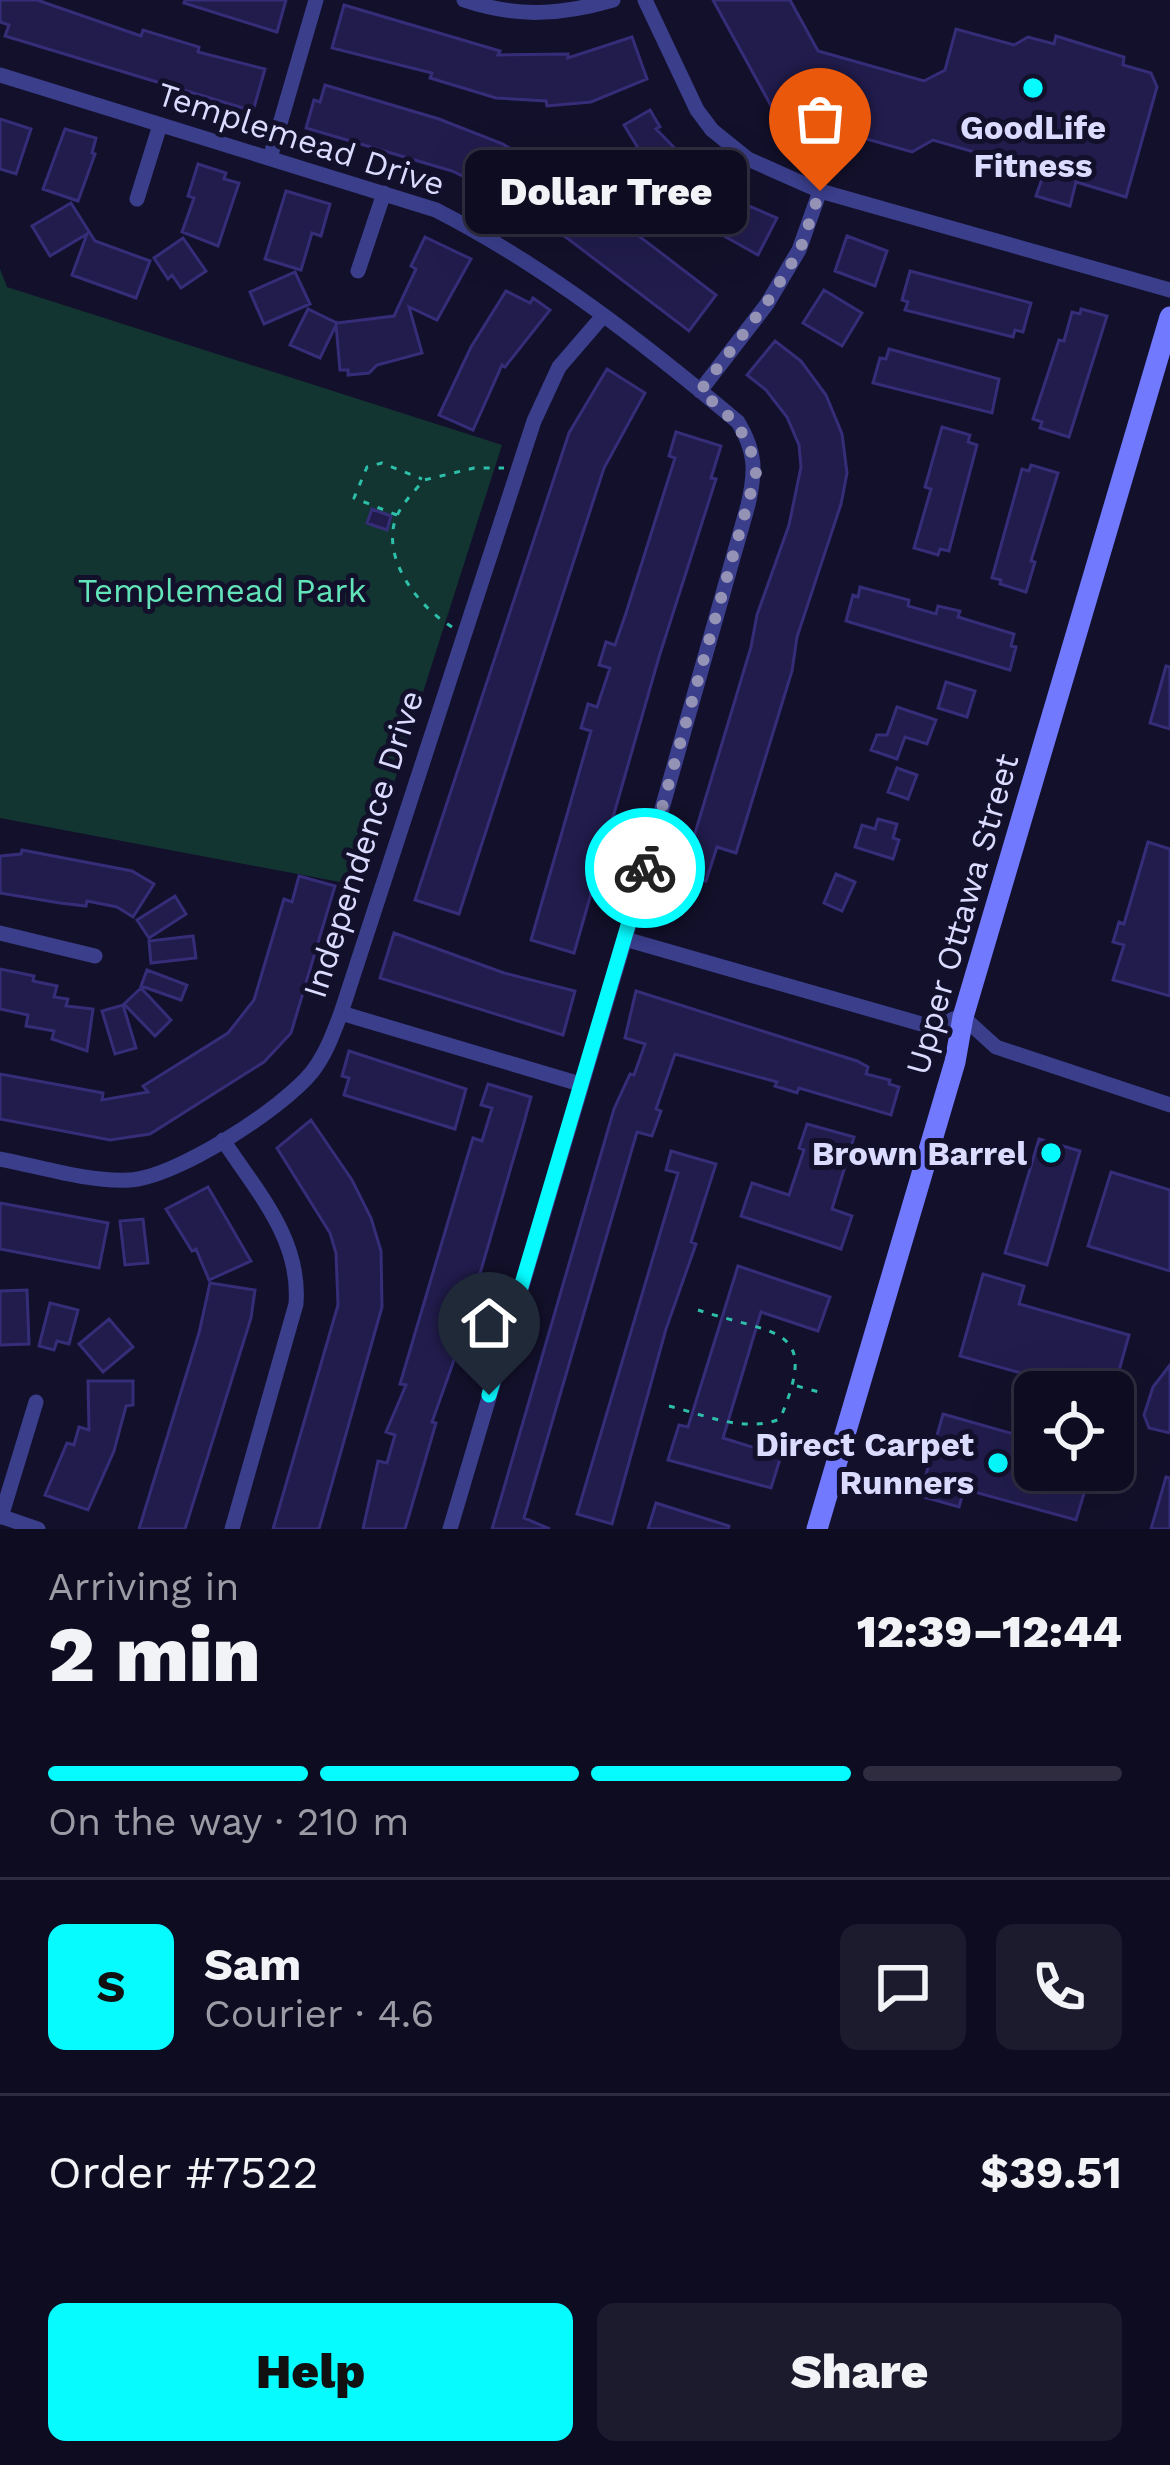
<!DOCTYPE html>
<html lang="en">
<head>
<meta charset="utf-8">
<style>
	:root { --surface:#0e0c20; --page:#1c1a2d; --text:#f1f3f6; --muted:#9b9ba5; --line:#2e2c3e; --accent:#06fbff }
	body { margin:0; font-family:"Work Sans",sans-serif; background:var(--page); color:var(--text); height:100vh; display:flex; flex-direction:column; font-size:45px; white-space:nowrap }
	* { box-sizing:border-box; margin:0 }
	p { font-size:39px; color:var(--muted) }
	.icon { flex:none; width:66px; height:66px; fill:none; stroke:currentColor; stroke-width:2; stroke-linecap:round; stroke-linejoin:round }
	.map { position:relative; height:1529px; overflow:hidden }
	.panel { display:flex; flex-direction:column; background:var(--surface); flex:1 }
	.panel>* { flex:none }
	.controls { position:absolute; left:1014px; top:1371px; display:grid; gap:24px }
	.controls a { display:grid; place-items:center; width:120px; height:120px; border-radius:18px; background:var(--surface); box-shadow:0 12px 48px #0002,0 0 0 3px var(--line); font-size:60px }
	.pin { position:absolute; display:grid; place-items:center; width:102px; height:102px; color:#fff; margin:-123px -51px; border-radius:50% 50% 50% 0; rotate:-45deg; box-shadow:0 0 12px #0007 }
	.pin .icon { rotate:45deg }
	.courier { position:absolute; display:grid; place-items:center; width:120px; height:120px; margin:-60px; border:9px solid #06fbff; border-radius:50%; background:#fff; color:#222; box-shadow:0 3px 15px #0007 }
	.bubble { position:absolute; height:84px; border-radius:18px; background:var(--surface); box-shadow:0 12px 48px #0002,0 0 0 3px var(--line); font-size:39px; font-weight:800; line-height:84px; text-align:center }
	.headline em { font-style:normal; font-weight:800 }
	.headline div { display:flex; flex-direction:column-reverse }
	.headline { display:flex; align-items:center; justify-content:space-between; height:204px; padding:0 48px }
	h1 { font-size:78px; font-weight:800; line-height:90px }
	.bar { display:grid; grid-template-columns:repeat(4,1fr); gap:18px 12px; align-content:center; height:144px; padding:0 48px }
	.bar i { height:15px; border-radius:9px; background:var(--line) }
	.bar .current { background:var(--accent) }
	.bar p { grid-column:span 4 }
	.line { display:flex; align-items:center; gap:30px; padding:0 48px; border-top:3px solid var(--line) }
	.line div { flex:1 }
	.round { display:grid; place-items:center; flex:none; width:126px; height:126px; border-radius:18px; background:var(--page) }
	.primary-button { display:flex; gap:24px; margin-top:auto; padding:24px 48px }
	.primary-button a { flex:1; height:138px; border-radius:18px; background:var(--accent); color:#111; font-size:48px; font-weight:800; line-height:138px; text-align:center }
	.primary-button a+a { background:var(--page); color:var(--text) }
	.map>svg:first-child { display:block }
</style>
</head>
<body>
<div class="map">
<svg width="1170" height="1529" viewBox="0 0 1170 1529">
	<rect width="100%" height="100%" fill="#13102b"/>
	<path fill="#133531" d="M0 269 7 287 502 445 361 886 0 818Z"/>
	<path fill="#211c4c" stroke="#362d79" stroke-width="3" d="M0 0H37L141 36 143 30 199 47 198 52 265 69 253 111 5 36 9 25 0 22Z
		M185 0H286L277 32 184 3Z
		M713 0H790L818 51 924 81 945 70 956 29 1014 45 1028 37 1054 44 1056 36 1124 57 1123 65 1151 73 1157 87 1126 197 1076 182 1070 206 1036 196 1044 173 1012 163 1002 175 993 165 995 158 933 140 912 152 775 113Z
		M344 5 500 51 498 55 568 54V58L632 37 647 79 591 102 547 106 546 101 496 98 430 78 432 73 332 48Z
		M325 85 439 119 503 144 601 207 716 295 689 331 567 238 485 187 452 171 306 128 314 100 320 102Z
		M650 110 660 127 656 129 700 174 702 171 717 181 711 190 777 218 758 255 674 208 677 203 644 171 649 166 624 125Z
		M0 119 31 129 16 174 0 169Z
		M65 129 96 138 92 153 95 154 78 201 43 189Z
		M198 164 226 173 224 179 239 183 218 246 182 232 194 198 188 196Z
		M286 191 330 204 321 236 312 233 301 270 265 259Z
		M71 203 95 241 150 261 136 298 72 275 87 234 50 256 32 226Z
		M847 236 887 251 875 286 835 271Z
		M425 237 471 259 437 320 409 307 422 353 377 365 369 373 348 375V370H340L336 325 320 358 290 345 308 309 337 323 394 316 416 269 411 266Z
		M183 238 206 271 181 288 172 275 168 279 154 258Z
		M910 271 1031 303 1023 332 1015 330 1013 337 905 310 908 302 902 300Z
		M295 272 310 304 264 324 250 292Z
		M824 290 862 313 842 346 803 323Z
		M506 291 530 303 533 298 550 310 505 367 502 365 473 430 439 415 471 347Z
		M1081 309 1107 316 1069 437 1040 428 1042 422 1033 419 1059 340 1064 341 1072 312 1080 314Z
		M775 341 801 361 826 395 842 434 847 473 841 504 797 637 792 671 736 853 717 847 706 881 700 880 697 889 680 883 751 647 757 615 789 525 801 467 799 445 787 417 766 390 747 375Z
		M889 349 999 379 992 413 873 383 880 358 886 359Z
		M607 369 645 393 604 468 459 914 415 900 569 433Z
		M942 427 970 435 968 442 977 445 949 551 940 549 938 555 914 548 931 489 925 487Z
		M676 432 721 446 711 478 716 479 659 657 574 953 531 940 591 731 581 728 588 704 597 707 610 668 599 665 606 642 615 645 626 613 675 458 669 456Z
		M1031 465 1058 473 1031 561 1035 562 1026 592 1000 584 1001 580 992 578 1022 469 1029 471Z
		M372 509 391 516 387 530 367 523Z
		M860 587 909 600 908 606 936 614 938 606 960 611 958 617 1014 634 1011 646 1016 647 1010 670 846 621 853 595 858 597Z
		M1166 666 1170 667V729L1150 723Z
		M946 682 975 691 967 717 938 708Z
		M897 707 936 720 927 744 905 737 897 759 871 750 877 735H887Z
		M897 768 917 775 908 799 888 792Z
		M878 819 897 824 893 838 899 840 893 859 855 847 862 825 875 829Z
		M1148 842 1170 849V996L1113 980 1124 945 1113 942 1119 922 1124 924Z
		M22 850 132 871 154 884 133 917 117 907 87 901 86 906 60 903 0 893V856L21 854Z
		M836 874 855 882 842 911 824 903Z
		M299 876 335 886 291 1033 264 1062 150 1134 110 1140 0 1119V1074L103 1093 102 1100 148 1092 143 1086 228 1033 254 1000 284 899 292 902Z
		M175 896 186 914 149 938 137 920Z
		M394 933 504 973 575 991 563 1035 380 978Z
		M193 936 196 958 151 963 149 941Z
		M0 969 34 976 33 981 57 986 54 997 68 999 66 1006 93 1009 87 1051 52 1039 54 1031 26 1026 28 1015 0 1009Z
		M147 970 187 985 181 1000 141 986Z
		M141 988 171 1020 155 1036 124 1004Z
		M636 991 857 1061 868 1067 866 1074 890 1080 889 1084 899 1087 891 1115 799 1088 797 1093 775 1086 777 1082 675 1054 656 1109 661 1111 652 1136 637 1132 524 1518 550 1529H492L614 1109 630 1074 634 1075 645 1044 625 1038Z
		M123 1005 136 1048 115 1054 102 1011Z
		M349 1051 466 1089 455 1129 344 1095 349 1078 342 1076Z
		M488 1084 531 1097 523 1126 458 1349 432 1422 436 1423 405 1529H363L378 1461 387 1463 395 1435 386 1432 406 1385 400 1384 466 1161 473 1138 482 1141 492 1108 481 1105Z
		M311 1120 352 1180 371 1218 381 1251 382 1307 319 1529H273L338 1305 336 1253 330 1233 277 1148Z
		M807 1124 854 1137 832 1209 852 1216 841 1249 741 1216 752 1183 789 1195 804 1150 799 1148Z
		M1039 1139 1080 1151 1047 1265 1005 1253Z
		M671 1151 716 1164 691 1242 696 1244 666 1329 612 1524 577 1514 678 1173 666 1170Z
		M1111 1172 1170 1190V1271L1088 1246Z
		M208 1187 251 1261 209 1280 196 1249 192 1251 166 1209Z
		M0 1203 108 1223 99 1268 0 1249Z
		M143 1219 148 1263 125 1265 120 1221Z
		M738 1266 830 1297 818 1331 761 1312 723 1438 781 1456 771 1488 668 1460 679 1425 688 1427Z
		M983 1274 1024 1286 1019 1304 1129 1335 1113 1392H1089L960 1356Z
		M210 1283 255 1290 251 1318 185 1529H139L199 1333Z
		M27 1290 29 1344 0 1345V1291Z
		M50 1303 78 1310 69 1344 57 1341 54 1350 39 1346Z
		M109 1319 133 1347 103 1372 79 1344Z
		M1170 1365V1433L1149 1428 1144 1415 1153 1387Z
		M88 1381H133V1405L126 1406 114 1451 88 1510 45 1495 67 1443 74 1445 79 1427 89 1430Z
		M943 1414 1035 1440V1470H1091L1076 1520 964 1489 959 1507 920 1496Z
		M1166 1477 1170 1478V1529H1151Z
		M656 1503 729 1526 728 1529H648Z"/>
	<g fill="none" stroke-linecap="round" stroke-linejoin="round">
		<path stroke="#2dbfaa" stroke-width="3" stroke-dasharray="6 9" stroke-linecap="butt" d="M397 515 354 498 367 467 382 463 422 479
			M452 627C422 609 388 568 393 530 395 510 412 494 424 480L474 468H504
			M797 1386 819 1392
			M669 1406C705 1415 744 1433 780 1419 820 1325 777 1336 698 1310"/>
		<path stroke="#3a3e8b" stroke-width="15" d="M464 0C517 18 561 15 613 0
			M645 0 697 110 712 130 748 159 820 191 1170 290
			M0 75 436 210C545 266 644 343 738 422 756 452 756 471 748 505L625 939 450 1529
			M270 158 316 0
			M137 199 160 125
			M358 271 384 193
			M700 391 767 304 799 250 820 191
			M0 933 95 956
			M625 939 925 1025 963 1017 996 1047 1170 1105
			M341 1013 580 1084
			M223 1140C257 1192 301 1239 296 1304L232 1529
			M0 1159C42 1167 87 1182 129 1180 176 1178 283 1108 312 1072 326 1054 333 1034 341 1013L534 421 559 367 603 316
			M0 1516 38 1529
			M1 1517 36 1402"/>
		<path stroke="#7179ff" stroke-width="21" d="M817 1529 955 1062 963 1017 1170 317"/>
	</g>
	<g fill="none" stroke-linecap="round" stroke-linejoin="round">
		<path stroke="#9593b5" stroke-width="12" stroke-dasharray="0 21.6" d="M645 868 756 474C751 433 730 416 700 391L766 304 800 250 820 191"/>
		<path stroke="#06fbff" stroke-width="15" d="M489 1395 645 868"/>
	</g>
	<g fill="#06fbff" stroke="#13102b" stroke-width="4.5">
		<circle cx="1033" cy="88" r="12"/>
		<circle cx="1051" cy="1153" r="12"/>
		<circle cx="998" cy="1463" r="12"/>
	</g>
	<g text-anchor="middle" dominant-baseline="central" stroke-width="10" stroke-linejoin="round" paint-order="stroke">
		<g font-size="33" font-weight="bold" fill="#dbdaff" stroke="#13102b" text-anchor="end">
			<text x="1033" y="127" text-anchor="middle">GoodLife<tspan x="1033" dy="38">Fitness</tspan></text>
			<text x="1027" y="1153">Brown Barrel</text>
			<text x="974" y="1444">Direct Carpet<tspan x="974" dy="38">Runners</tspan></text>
		</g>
		<g font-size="33" fill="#dbdaff" stroke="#13102b">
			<text transform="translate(301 139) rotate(18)">Templemead Drive</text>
			<text transform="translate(363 844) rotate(-72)">Independence Drive</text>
			<text transform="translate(962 914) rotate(-74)">Upper Ottawa Street</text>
		</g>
		<g font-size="33" fill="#62e3b8" stroke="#13102b">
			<text x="222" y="590">Templemead Park</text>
		</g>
	</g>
</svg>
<div class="controls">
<a><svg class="icon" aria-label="locate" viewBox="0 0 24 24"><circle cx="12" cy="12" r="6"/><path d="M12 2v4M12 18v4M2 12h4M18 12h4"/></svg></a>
</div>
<div class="pin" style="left:820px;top:191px;background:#ea580c"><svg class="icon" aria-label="bag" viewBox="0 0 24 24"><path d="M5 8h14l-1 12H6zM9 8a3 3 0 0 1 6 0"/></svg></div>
<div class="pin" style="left:489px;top:1395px;background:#1f2937"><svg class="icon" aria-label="home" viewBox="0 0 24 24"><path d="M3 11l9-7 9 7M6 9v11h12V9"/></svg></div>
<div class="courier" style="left:645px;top:868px"><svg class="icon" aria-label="bike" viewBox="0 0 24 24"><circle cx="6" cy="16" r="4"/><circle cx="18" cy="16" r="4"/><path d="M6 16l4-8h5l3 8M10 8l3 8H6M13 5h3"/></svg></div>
<div class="bubble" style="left:465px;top:150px;width:282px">Dollar Tree</div>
</div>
<section class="panel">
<div class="headline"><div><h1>2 min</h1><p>Arriving in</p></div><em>12:39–12:44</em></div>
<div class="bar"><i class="current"></i><i class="current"></i><i class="current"></i><i></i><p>On the way · 210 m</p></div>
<div class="line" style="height:216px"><b class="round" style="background:var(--accent);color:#111">S</b><div><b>Sam</b><p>Courier · 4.6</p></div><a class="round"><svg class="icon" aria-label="chat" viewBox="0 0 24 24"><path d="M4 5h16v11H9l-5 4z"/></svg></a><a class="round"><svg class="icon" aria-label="phone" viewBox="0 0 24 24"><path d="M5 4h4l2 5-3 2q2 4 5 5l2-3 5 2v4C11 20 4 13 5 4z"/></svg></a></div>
<div class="line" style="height:156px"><div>Order #7522</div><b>$39.51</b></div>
<div class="primary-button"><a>Help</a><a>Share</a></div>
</section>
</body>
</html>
